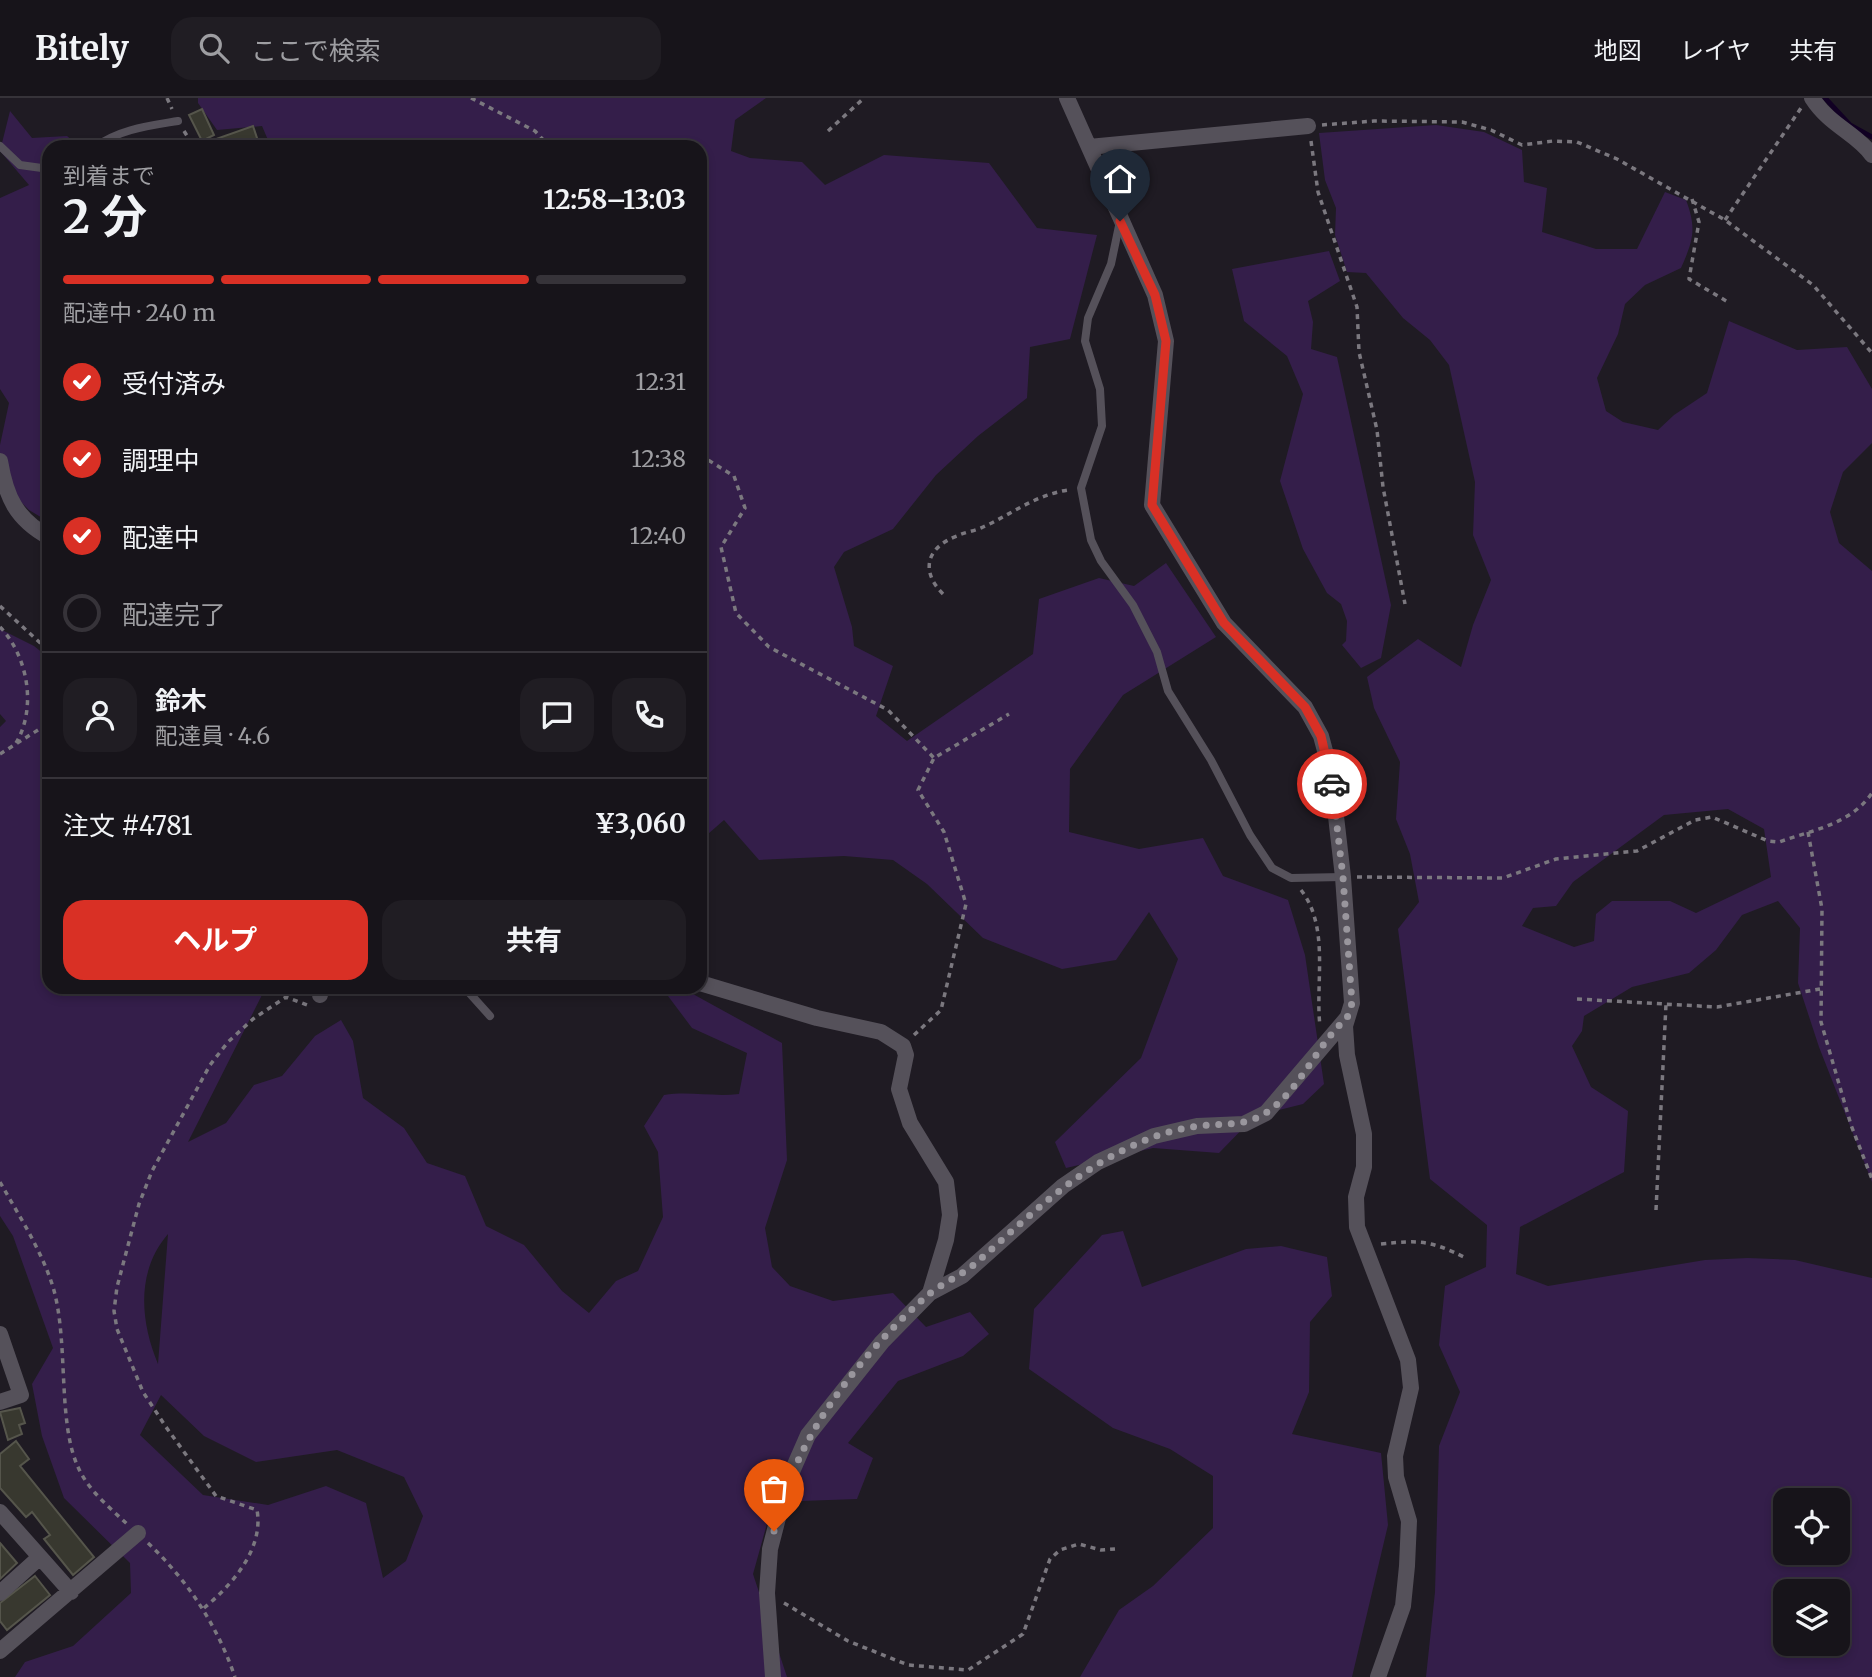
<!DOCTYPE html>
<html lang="ja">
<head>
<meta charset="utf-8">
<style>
	:root { --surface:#17141a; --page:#201d23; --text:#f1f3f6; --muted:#9e9ea2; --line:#363339; --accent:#d93025 }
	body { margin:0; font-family:Merriweather,"Noto Sans JP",serif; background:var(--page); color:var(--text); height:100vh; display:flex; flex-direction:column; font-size:26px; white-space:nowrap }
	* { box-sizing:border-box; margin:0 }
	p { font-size:23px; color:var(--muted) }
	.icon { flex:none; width:38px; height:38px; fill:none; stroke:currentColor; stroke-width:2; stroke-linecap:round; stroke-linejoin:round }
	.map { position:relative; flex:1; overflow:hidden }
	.sheet { position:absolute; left:42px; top:42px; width:665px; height:854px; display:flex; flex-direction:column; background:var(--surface); border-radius:21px; box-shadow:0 4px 10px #0003,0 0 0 2px var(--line) }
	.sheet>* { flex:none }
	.fabs { position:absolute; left:1773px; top:1390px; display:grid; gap:14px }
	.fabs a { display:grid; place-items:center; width:77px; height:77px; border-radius:14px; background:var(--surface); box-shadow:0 4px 10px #0003,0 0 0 2px var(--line); font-size:35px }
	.pin { position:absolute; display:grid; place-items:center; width:60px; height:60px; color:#fff; margin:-72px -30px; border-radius:50% 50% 50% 0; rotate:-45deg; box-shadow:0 0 7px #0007 }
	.pin .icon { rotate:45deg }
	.courier { position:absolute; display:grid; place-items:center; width:70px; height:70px; margin:-35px; border:5px solid #d93025; border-radius:50%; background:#fff; color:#222; box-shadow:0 2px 9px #0007 }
	.summary em { font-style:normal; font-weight:700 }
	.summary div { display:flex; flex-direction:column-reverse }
	.summary { display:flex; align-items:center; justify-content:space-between; height:119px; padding:0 21px }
	h1 { font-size:46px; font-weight:700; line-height:52px }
	.bar { display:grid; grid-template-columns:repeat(4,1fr); gap:10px 7px; align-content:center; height:84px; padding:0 21px }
	.bar i { height:9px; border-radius:5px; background:var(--line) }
	.bar .active { background:var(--accent) }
	.bar p { grid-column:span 4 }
	.line { display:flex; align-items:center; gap:18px; padding:0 21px; border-top:2px solid var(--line) }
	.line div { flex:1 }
	.round { display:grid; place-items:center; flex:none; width:74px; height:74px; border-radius:21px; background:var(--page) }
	ol { padding:0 21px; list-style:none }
	li { display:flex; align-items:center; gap:21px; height:77px }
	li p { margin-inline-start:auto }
	li .icon { padding:7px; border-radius:50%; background:var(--accent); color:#fff; stroke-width:4 }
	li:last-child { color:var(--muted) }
	li i { width:38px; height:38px; border:4px solid var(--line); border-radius:50% }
	.cta { display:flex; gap:14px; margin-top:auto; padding:14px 21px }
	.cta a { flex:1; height:80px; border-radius:21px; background:var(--accent); color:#fff; font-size:28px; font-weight:700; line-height:80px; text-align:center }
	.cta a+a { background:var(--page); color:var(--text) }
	header { display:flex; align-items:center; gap:42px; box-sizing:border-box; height:98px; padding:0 35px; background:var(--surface); border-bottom:2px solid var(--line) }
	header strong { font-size:33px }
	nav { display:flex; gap:38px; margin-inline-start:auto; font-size:24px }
	.search { width:490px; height:63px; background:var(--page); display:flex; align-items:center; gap:18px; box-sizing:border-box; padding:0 24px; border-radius:21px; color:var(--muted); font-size:26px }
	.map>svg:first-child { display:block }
</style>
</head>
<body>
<header>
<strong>Bitely</strong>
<div class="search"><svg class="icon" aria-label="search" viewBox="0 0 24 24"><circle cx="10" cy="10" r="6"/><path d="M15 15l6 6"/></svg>ここで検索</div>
<nav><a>地図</a><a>レイヤ</a><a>共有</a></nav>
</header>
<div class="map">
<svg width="1872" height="1579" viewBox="0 0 1872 1579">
	<rect width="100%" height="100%" fill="#1f1b23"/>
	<path fill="#341e4a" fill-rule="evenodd" d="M198 0H766L735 22 731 53 750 60 802 64 825 87 884 57 989 65 1037 130 1097 137 1070 241 1030 249 1027 300 978 338 936 377 893 431 844 454 834 469 852 529 854 548 893 568 876 618 907 643 1033 556 1039 501 1099 480 1134 488 1166 465 1216 539 1123 597 1070 671 1069 734 1139 751 1203 740 1223 778 1288 802 1305 857 1324 986 1303 1006 1255 1018 1219 1055 1153 1050 1066 1070 1055 1044 1141 960 1178 861 1149 814 1116 862 1062 871 983 840 927 786 893 762 844 758 759 762 724 722 700 743V49H271L262 28 217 32 198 5Z
		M10 13 32 40 67 38 80 49H49V424L29 412 0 383V347L9 305 0 291V100L29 87 0 53Z
		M1436 27 1484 34 1522 52 1524 84 1547 90 1542 134 1596 151H1637L1665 94 1686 102C1697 131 1693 143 1681 170L1645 187 1625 206 1618 236 1597 280 1606 313 1623 324 1658 332 1674 317 1707 295 1729 223 1797 252 1847 249 1872 291V345L1843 374 1830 414 1839 445 1872 473V1084L1819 949 1798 885 1800 830 1778 803 1742 817 1716 852 1689 875 1632 889 1584 918 1582 933 1572 948 1591 989 1628 1013 1624 1074 1520 1129 1516 1176 1548 1188 1705 1162 1748 1160 1795 1162 1872 1180V1579H1426L1435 1494 1439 1348 1460 1294 1439 1247 1445 1188 1486 1169 1487 1127 1430 1081 1398 831 1419 804 1410 756 1396 721 1400 664 1374 610 1367 579 1418 541 1461 569 1473 527 1491 482 1473 437 1475 384 1449 267 1430 242 1403 220 1366 175 1347 174 1335 137 1336 110 1325 82 1319 35ZM1728 711 1764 731 1771 779 1696 815 1670 803H1612L1596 816 1594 843 1574 849 1522 828 1533 810 1556 808 1573 784 1664 717ZM1785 1402H1838V1454H1785ZM1785 1493H1838V1545H1785Z
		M1329 153 1340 183 1308 203 1313 224 1311 251 1337 259 1391 507 1381 560 1361 570 1342 547 1346 543 1347 523 1341 506 1327 495 1303 451 1280 383 1303 296 1287 258 1244 223 1232 171Z
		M0 531 34 548 49 560V889H266L188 1044 226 1025 254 987 282 978 315 938 341 922 353 943 363 1000 404 1030 427 1065 465 1078 486 1128 524 1147 562 1193 589 1215 616 1183 638 1173 663 1119 658 1054 644 1028 664 997C689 993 713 999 739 996L747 955 692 930 662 890H682L782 945 787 1062 765 1130 772 1169 790 1188 833 1203 893 1195 926 1229 970 1214 989 1236 963 1258 898 1283 848 1345 873 1360 857 1401 773 1404 753 1476 787 1579H15L25 1564 73 1548 131 1495 130 1465 64 1400 42 1338 32 1286 53 1250 13 1138 0 1118V629L6 623 0 616ZM168 1136 158 1266C140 1223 136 1173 168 1136ZM161 1297 204 1338 256 1364 337 1352 404 1379 423 1418 406 1463 383 1480 366 1405 326 1388 268 1407 203 1397 140 1337Z
		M1123 1133 1142 1189 1246 1151 1281 1148 1327 1159 1332 1198 1310 1224 1309 1294 1292 1336 1381 1355 1388 1427 1352 1579H1080L1119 1512 1153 1488 1213 1430V1378L1170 1351 1113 1330 1029 1271 1034 1211 1102 1137Z"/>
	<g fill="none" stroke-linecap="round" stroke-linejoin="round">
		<path stroke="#110023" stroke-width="5" d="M1825 0 1850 27 1872 39"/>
	</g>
	<path fill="#38382f" stroke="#55554b" stroke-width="2" d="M202 11 214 37 202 43 189 17Z
		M253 28 260 49H200L199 47Z
		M20 1310 25 1325 19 1327 22 1336 8 1342 0 1314Z
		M16 1343 29 1361 20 1368 94 1459 73 1477 44 1441 50 1437 32 1414 26 1419 0 1390V1356Z
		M0 1445 17 1465 0 1481Z
		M35 1478 50 1497 7 1532 0 1523V1505Z"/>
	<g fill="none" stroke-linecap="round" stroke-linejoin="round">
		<path stroke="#7b787f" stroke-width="3.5" stroke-dasharray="5 5" stroke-linecap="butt" d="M167 0 172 11
			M471 0 535 33 550 49
			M1322 27 1374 23 1462 24 1491 32 1522 47 1553 43 1577 44 1617 61 1725 122 1813 187 1872 255
			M184 33 194 49
			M828 33 864 0
			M1311 43 1318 94 1357 209 1359 254 1377 332 1383 389 1405 506
			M1692 101 1699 124 1689 181 1728 204
			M1725 122 1801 10
			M700 357 734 378 745 410 721 449 736 515 769 549 888 612 934 660
			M943 496C921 474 925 450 957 438 965 434 975 433 983 429 1012 416 1035 397 1068 392
			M0 508 49 553
			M0 529C28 558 37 610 16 645
			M0 656 49 625
			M1808 734 1822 811 1821 924 1851 1027 1872 1081
			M1357 779 1503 780 1556 761 1637 753 1695 722 1712 719 1768 743 1779 744C1813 732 1851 726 1872 695
			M1301 792C1330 829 1315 885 1320 928
			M286 889V892L305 895
			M1577 901 1717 909 1820 891
			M914 937 941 912 966 806 944 734 918 692 934 660 1009 616
			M0 1084C19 1118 41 1151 53 1189 69 1243 57 1323 78 1369 88 1392 109 1409 127 1426
			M1656 1112 1666 906
			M1381 1146C1421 1142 1429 1142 1466 1160
			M148 1445C188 1483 217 1527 235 1579
			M784 1505 848 1543 908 1567 968 1572 1023 1536 1050 1461 1060 1452 1079 1446 1101 1452 1115 1451
			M204 1510C232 1487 264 1451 257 1412L216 1398 166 1329 143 1294 117 1231 114 1213 117 1189 139 1106 152 1073 210 967 228 944 253 921 286 899 307 907"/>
		<path stroke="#55515a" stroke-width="8" d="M0 48 20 67 49 71
			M95 49C120 31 148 28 178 23
			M1120 123 1111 166 1088 220 1085 243 1100 291 1102 328 1081 390 1091 442 1101 463 1133 507 1157 554 1168 593 1211 662 1250 737 1272 770 1291 780 1343 779
			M464 889 490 918"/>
		<path stroke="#55515a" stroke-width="16" d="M1067 0 1155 197 1166 243 1152 407 1224 525 1305 609 1321 638 1331 675 1343 779 1352 905 1345 928 1347 957 1364 1036V1069L1356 1099 1357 1129 1408 1262 1411 1290 1395 1358 1396 1379 1409 1423 1407 1468 1403 1508 1378 1579
			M1812 0C1830 28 1856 35 1872 57
			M1089 49 1308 28
			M0 363C6 399 16 421 49 439
			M700 885 817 920 881 934 903 948 906 957 899 991 910 1025 946 1084 950 1117 946 1142 930 1195
			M320 897 321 889
			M0 1236 21 1297 0 1304
			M0 1414 40 1459 0 1495
			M40 1459 71 1494
			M0 1553 138 1435
			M773 1579 767 1495 770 1451 787 1385 808 1337 882 1244 930 1195 962 1178 1063 1088 1098 1064 1154 1038 1197 1028 1244 1026 1266 1015 1347 920"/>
	</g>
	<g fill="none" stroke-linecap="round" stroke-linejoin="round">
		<path stroke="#99969d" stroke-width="7" stroke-dasharray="0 12.6" d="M774 1433C793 1342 859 1257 928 1197 942 1185 961 1178 976 1165 1026 1121 1072 1075 1132 1048 1153 1038 1175 1031 1198 1028 1221 1025 1243 1029 1264 1016 1300 994 1316 947 1347 920L1352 905 1343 779 1332 686"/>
		<path stroke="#d93025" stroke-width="9" d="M1120 123 1155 197 1166 243 1152 407 1224 525 1305 609 1321 638 1332 686"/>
	</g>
</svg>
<div class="fabs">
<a><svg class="icon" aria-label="locate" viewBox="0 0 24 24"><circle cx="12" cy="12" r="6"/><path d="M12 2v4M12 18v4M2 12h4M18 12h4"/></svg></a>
<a><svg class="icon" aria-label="layers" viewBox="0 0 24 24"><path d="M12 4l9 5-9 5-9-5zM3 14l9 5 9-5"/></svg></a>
</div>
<div class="pin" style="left:774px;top:1433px;background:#ea580c"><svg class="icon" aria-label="bag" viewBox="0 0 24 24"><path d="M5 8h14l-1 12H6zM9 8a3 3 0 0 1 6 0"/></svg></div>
<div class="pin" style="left:1120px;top:123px;background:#1f2937"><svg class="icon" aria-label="home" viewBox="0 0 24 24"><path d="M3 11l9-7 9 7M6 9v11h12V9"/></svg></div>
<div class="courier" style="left:1332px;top:686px"><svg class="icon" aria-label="car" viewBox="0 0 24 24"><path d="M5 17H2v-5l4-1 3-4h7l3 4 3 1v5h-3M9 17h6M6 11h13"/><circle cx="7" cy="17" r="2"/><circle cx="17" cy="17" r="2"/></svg></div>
<section class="sheet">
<div class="summary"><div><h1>2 分</h1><p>到着まで</p></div><em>12:58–13:03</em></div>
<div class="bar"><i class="active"></i><i class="active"></i><i class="active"></i><i></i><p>配達中 · 240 m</p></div>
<ol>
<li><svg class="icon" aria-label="check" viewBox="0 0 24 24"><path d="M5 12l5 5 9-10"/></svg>受付済み<p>12:31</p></li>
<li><svg class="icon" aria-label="check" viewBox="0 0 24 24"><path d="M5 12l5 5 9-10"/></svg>調理中<p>12:38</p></li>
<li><svg class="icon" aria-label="check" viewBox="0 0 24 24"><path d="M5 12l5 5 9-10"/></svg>配達中<p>12:40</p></li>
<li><i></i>配達完了</li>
</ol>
<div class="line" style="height:126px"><a class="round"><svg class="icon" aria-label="person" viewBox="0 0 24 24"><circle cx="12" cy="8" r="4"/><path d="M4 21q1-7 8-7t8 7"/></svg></a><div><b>鈴木</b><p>配達員 · 4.6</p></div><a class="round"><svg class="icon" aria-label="chat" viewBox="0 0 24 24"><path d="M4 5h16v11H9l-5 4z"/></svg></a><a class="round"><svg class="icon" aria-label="phone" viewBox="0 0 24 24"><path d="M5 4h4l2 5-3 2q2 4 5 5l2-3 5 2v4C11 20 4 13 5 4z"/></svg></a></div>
<div class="line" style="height:91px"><div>注文 #4781</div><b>¥3,060</b></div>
<div class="cta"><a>ヘルプ</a><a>共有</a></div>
</section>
</div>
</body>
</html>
